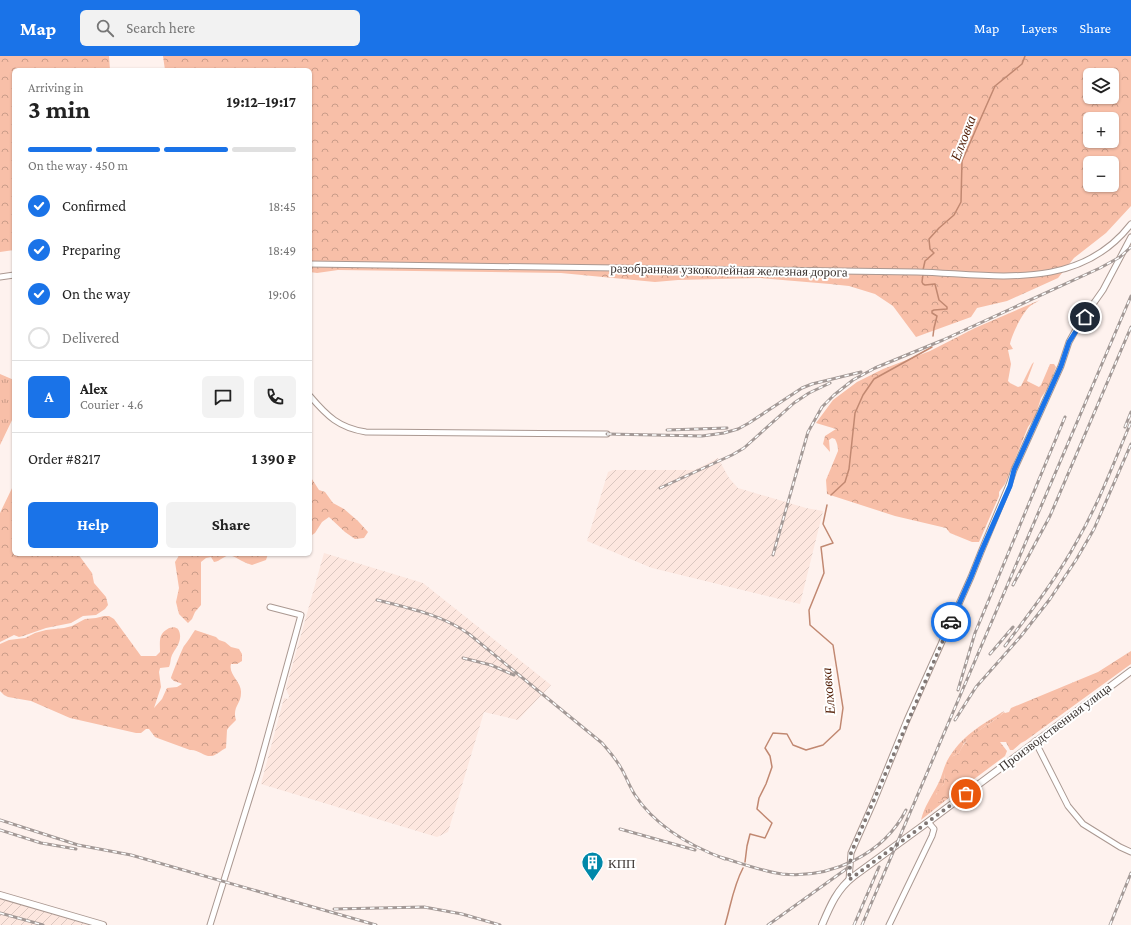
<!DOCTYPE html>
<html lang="en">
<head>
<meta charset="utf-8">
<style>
	:root { --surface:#fff; --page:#f2f2f2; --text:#222; --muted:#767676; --line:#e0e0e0; --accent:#1a73e8 }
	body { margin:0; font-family:"Crimson Pro",serif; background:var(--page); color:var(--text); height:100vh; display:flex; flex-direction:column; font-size:15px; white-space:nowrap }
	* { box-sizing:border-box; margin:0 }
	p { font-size:13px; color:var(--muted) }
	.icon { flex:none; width:22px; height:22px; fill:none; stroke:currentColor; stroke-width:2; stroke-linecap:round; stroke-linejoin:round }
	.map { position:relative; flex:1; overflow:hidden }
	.details { position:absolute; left:12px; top:12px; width:300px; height:488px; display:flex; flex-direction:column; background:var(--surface); border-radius:6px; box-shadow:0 1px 3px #0004 }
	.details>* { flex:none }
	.tools { position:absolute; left:1083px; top:12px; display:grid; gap:8px }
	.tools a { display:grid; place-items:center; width:36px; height:36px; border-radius:6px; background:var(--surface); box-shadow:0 1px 3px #0004; font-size:20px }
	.pin { position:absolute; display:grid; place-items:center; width:34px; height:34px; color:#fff; margin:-17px; border:2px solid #fff; border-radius:50%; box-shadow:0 1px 4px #0007 }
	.courier { position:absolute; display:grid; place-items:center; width:40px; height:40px; margin:-20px; border:3px solid #1a73e8; border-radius:50%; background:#fff; color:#222; box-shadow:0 1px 5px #0007 }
	.overview em { font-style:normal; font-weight:700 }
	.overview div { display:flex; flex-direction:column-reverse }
	.overview { display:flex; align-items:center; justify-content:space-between; height:68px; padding:0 16px }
	h1 { font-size:26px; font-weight:700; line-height:30px }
	.bar { display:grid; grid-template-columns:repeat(4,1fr); gap:6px 4px; align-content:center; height:48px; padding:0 16px }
	.bar i { height:5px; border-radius:3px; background:var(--line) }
	.bar .on { background:var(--accent) }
	.bar p { grid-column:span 4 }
	.line { display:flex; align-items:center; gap:10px; padding:0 16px; border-top:1px solid var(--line) }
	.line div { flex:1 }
	.round { display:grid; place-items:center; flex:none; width:42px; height:42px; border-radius:6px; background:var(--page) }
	ol { padding:0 16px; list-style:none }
	li { display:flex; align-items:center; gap:12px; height:44px }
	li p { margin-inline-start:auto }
	li .icon { padding:4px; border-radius:50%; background:var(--accent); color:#fff; stroke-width:4 }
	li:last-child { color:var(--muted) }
	li i { width:22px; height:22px; border:2px solid var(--line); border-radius:50% }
	.primary-button { display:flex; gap:8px; margin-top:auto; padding:8px 16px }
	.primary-button a { flex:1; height:46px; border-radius:6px; background:var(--accent); color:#fff; font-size:16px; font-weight:700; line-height:46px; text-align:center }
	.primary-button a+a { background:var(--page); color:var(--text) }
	header { display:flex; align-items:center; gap:24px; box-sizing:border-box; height:56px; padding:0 20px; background:var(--accent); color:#fff }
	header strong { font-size:19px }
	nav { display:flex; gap:22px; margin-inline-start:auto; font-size:14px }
	.search { width:280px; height:36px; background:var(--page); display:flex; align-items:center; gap:10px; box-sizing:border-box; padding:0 14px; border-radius:6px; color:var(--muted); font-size:15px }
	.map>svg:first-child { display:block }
</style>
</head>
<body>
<header>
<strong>Map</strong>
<div class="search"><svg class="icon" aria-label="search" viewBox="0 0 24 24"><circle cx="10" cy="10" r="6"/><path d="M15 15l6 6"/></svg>Search here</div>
<nav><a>Map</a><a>Layers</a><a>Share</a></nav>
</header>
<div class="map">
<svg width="1131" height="869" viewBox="0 0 1131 869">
	<defs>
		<pattern id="industrial-furrows" width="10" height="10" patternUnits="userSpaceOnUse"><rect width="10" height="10" fill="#fde7df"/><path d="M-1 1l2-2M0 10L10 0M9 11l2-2" fill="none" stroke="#dac7c0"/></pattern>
		<pattern id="grass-tufts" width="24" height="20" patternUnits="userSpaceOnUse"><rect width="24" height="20" fill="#f8bfa8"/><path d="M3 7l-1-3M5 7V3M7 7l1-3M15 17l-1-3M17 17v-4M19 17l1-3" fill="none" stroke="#ca9c89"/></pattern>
		<pattern id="forest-crowns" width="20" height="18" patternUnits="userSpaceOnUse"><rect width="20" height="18" fill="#f8bfa8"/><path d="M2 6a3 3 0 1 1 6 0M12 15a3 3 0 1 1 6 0" fill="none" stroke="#ca9c89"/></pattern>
	</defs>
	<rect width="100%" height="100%" fill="#fef2ee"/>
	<path fill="url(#industrial-furrows)" d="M718 402 729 422 738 432 806 452 823 455 800 548 652 512 587 485 608 416 613 414H695Z
		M324 497 423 527 551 629 518 664 484 656 448 776 437 781 261 728 284 642 288 643 289 641V639L288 638 286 632Z
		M0 843 89 869H0Z"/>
	<path fill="url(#grass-tufts)" d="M0 318 14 324V360L0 389Z
		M1004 655 1000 660 981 673 964 687 959 697 953 700 945 717 944 728 936 738 937 744 939 746 944 743 946 744 921 764C924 751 932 740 938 728 942 721 943 713 947 705 962 679 980 670 1004 655Z"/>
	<path fill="url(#forest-crowns)" fill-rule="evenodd" d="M0 0H109L110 14H14V194L0 196Z
		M163 0H1131V150L1106 177 1074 202 1058 222 1007 245 977 252 971 261 916 281 893 250 875 238 849 230 830 228 760 222 678 224 655 226 561 217 338 214 317 217 310 216V14H165ZM1090 19H1112V41H1090ZM1090 63H1112V85H1090ZM1090 107H1112V129H1090Z
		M1040 244C1037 246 1032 248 1029 251 1022 258 1012 278 1010 288L1013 293 1008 294 1011 308 1008 325 1010 327 1018 331 1021 330 1032 308 1034 306 1027 325 1039 331 1041 329 1050 308H1054L1056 311 1049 330 1041 342 1035 361 1028 371 1005 428 999 436V440L979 486H972L950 477 946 472 895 460 827 438 826 424 838 395C838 390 837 387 835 383L832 382 829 384 830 396 823 388 825 380 836 373 816 367 833 344 857 326 883 313 930 295 975 272Z
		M310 420 319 434 325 436 333 447 344 453 358 465 368 476 364 482 355 483 345 476 329 461 322 466 315 477 312 479 310 478Z
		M14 428V498H78L92 517 94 527 106 541 108 549 105 553 96 559 83 560 71 567 46 572 23 580 19 581 14 579 0 586V457Z
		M180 498H268L266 504 252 509C244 507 238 502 230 499 223 500 221 505 214 506L211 501 206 502 201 506V549L195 556 192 563 188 567 179 558 176 546 179 532 175 506Z
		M104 560H109L114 563 141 600H156L160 596C160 590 159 582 162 578 167 571 179 567 180 579 181 587 175 593 172 599 170 603 171 607 169 611L160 612 159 616 161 631 154 652 162 643 167 632 177 631 182 628C179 626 173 626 171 622 171 621 182 593 184 590 188 585 191 580 195 574L216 581 219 584 225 586 231 591 239 593 242 598V605L237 608H231C228 619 242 626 241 637 241 648 232 651 236 664L229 671 227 674 226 692C221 694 217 699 212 700 204 701 198 693 190 694L160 683 155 681 149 673H146L141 677H136L70 662 31 645 8 641 4 639 0 635V588L9 584 25 582 35 577 46 574 64 572 72 570 85 563 96 562Z
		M1131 595V608L1025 685 1021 687 1013 694H1010L1006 686H1000L1007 695 1005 700 946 744 944 743 934 749C936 744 935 740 937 736 938 733 942 731 944 728 945 719 944 706 953 700 955 699 957 698 959 697 968 676 989 671 1004 656L1005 657 1009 656 1011 652 1098 616Z"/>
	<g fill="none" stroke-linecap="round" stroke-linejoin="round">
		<path stroke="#c18871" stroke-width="1.5" d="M923 214 925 205 934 197 930 193 929 183 939 172 954 159 961 146 962 105 995 30 1022 8 1025 0
			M923 218 922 226 923 228 925 229 935 228 939 244 947 251V253L934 254 932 255V257L937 260 934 272 933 280
			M831 439 845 426 849 413 855 357 863 339 874 323 932 291
			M745 806 747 790 750 778 765 782 772 767 757 753 759 742 766 728 772 711 770 700 765 692 773 677 787 678 793 689 806 694 823 689 840 673 843 652 833 589 810 569 809 554 824 517 821 491 833 487 823 468 827 449
			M725 869C731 849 733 831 743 812"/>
		<defs>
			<path id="minor" d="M310 208 917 216C993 218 1078 237 1131 168
				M0 221 14 219
				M310 340C327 360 339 372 366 376L607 378
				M1035 685 1068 750 1083 768 1120 791 1131 796
				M849 824 851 797 874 745 907 664 971 521 981 496 1009 429 1014 414 1061 310 1069 286 1079 268 1103 234 1131 181
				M210 869 258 715 301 559 270 551
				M889 869 932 780 934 773 928 766"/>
			<path id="major" d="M0 839 103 869
				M822 869C830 850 837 833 854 820L928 766 1131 615"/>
		</defs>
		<use href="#minor" stroke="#aa9891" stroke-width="7"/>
		<use href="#major" stroke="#aa9891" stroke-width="8"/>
		<use href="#minor" stroke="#fff" stroke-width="5"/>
		<use href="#major" stroke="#fff" stroke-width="6"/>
		<defs>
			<path id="rail" d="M1125 371 1131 356
				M667 374 727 372
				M607 378 702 380 724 377 738 373 749 367 802 332 812 328 861 316
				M660 432 732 399 744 392 794 347 809 337 830 327
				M773 499 808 376 822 351 834 339 853 324 875 312 943 284 1100 212 1120 201 1131 191
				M1013 529 1050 460 1131 271
				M377 544C409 552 442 559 469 578L602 687C609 695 616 703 621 712 626 720 629 730 635 739 656 771 690 790 725 803
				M1005 590C1030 556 1057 522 1077 485 1099 447 1114 406 1131 366
				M990 598 1013 571
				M463 602 491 609 514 619
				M958 634 975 577 1065 361
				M955 664 976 631 1021 580 1050 543 1076 504 1094 473 1131 388
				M0 764 78 789 131 799 376 869
				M620 773 695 794
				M0 774 41 787 76 793
				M720 801C741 807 761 815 782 818 831 823 884 798 906 754
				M334 853 424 851 462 858 500 869
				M0 857 43 869
				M768 869 849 811
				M854 869 879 811
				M862 869 1131 240
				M1110 869 1131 817"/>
		</defs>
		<use href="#rail" stroke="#a39996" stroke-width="3"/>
		<use href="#rail" stroke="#fff" stroke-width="1.5" stroke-dasharray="4.5" stroke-linecap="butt"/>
	</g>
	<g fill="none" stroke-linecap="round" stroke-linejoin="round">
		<path stroke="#807774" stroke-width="4" stroke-dasharray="0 7.2" d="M951 566 851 797 849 824 966 738"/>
		<path stroke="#1a73e8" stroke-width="5" d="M951 566 971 521 981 496 1010 430 1014 414 1061 310 1069 286 1085 261"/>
	</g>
	<defs>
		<symbol id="building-pin" viewBox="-11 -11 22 30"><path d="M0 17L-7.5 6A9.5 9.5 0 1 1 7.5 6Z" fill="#0088a9" stroke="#fff"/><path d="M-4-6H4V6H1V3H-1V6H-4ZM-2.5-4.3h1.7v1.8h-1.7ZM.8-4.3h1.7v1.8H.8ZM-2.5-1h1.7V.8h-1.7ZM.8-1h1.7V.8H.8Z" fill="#fff"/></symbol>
	</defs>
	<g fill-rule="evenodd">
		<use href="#building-pin" x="580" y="794" width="25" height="34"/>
	</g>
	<g text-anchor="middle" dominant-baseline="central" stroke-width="4" stroke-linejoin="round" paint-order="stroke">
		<g font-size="13" fill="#3c3532" stroke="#fff">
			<text transform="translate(729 214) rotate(1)">разобранная узкоколейная железная дорога</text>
			<text transform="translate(1055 671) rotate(-37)">Производственная улица</text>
		</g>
		<g font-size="13" fill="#3c3532" stroke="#fff" text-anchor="start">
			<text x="608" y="807">КПП</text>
		</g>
		<g font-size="14" font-style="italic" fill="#511c03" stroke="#fff">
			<text transform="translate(963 82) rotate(-69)">Елховка</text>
			<text transform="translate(828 635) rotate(-95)">Елховка</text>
		</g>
	</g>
</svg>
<div class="tools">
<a><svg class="icon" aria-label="layers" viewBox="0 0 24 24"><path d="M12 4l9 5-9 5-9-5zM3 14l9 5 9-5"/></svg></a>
<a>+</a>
<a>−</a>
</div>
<div class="pin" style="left:966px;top:738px;background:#ea580c"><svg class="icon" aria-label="bag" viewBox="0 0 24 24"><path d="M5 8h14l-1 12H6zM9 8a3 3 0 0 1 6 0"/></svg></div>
<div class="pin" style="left:1085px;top:261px;background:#1f2937"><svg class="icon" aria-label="home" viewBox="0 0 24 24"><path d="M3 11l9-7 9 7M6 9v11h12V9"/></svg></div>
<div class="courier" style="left:951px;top:566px"><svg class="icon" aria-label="car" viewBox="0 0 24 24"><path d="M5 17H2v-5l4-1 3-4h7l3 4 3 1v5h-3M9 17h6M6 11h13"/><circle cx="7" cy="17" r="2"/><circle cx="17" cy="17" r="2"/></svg></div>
<section class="details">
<div class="overview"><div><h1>3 min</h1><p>Arriving in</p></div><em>19:12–19:17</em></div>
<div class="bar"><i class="on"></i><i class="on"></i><i class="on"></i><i></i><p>On the way · 450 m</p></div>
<ol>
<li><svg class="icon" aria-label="check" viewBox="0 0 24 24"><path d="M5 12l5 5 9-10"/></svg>Confirmed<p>18:45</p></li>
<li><svg class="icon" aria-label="check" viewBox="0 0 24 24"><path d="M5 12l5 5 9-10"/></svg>Preparing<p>18:49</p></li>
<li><svg class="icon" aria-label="check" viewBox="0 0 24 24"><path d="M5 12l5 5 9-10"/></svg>On the way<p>19:06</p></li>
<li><i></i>Delivered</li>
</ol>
<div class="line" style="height:72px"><b class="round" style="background:var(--accent);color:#fff">A</b><div><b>Alex</b><p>Courier · 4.6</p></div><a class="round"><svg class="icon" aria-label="chat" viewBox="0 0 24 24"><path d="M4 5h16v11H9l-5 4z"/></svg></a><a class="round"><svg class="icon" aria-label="phone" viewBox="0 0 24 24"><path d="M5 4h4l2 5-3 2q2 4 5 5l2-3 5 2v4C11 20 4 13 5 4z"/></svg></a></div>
<div class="line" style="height:52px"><div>Order #8217</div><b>1 390 ₽</b></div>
<div class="primary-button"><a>Help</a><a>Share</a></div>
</section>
</div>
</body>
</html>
